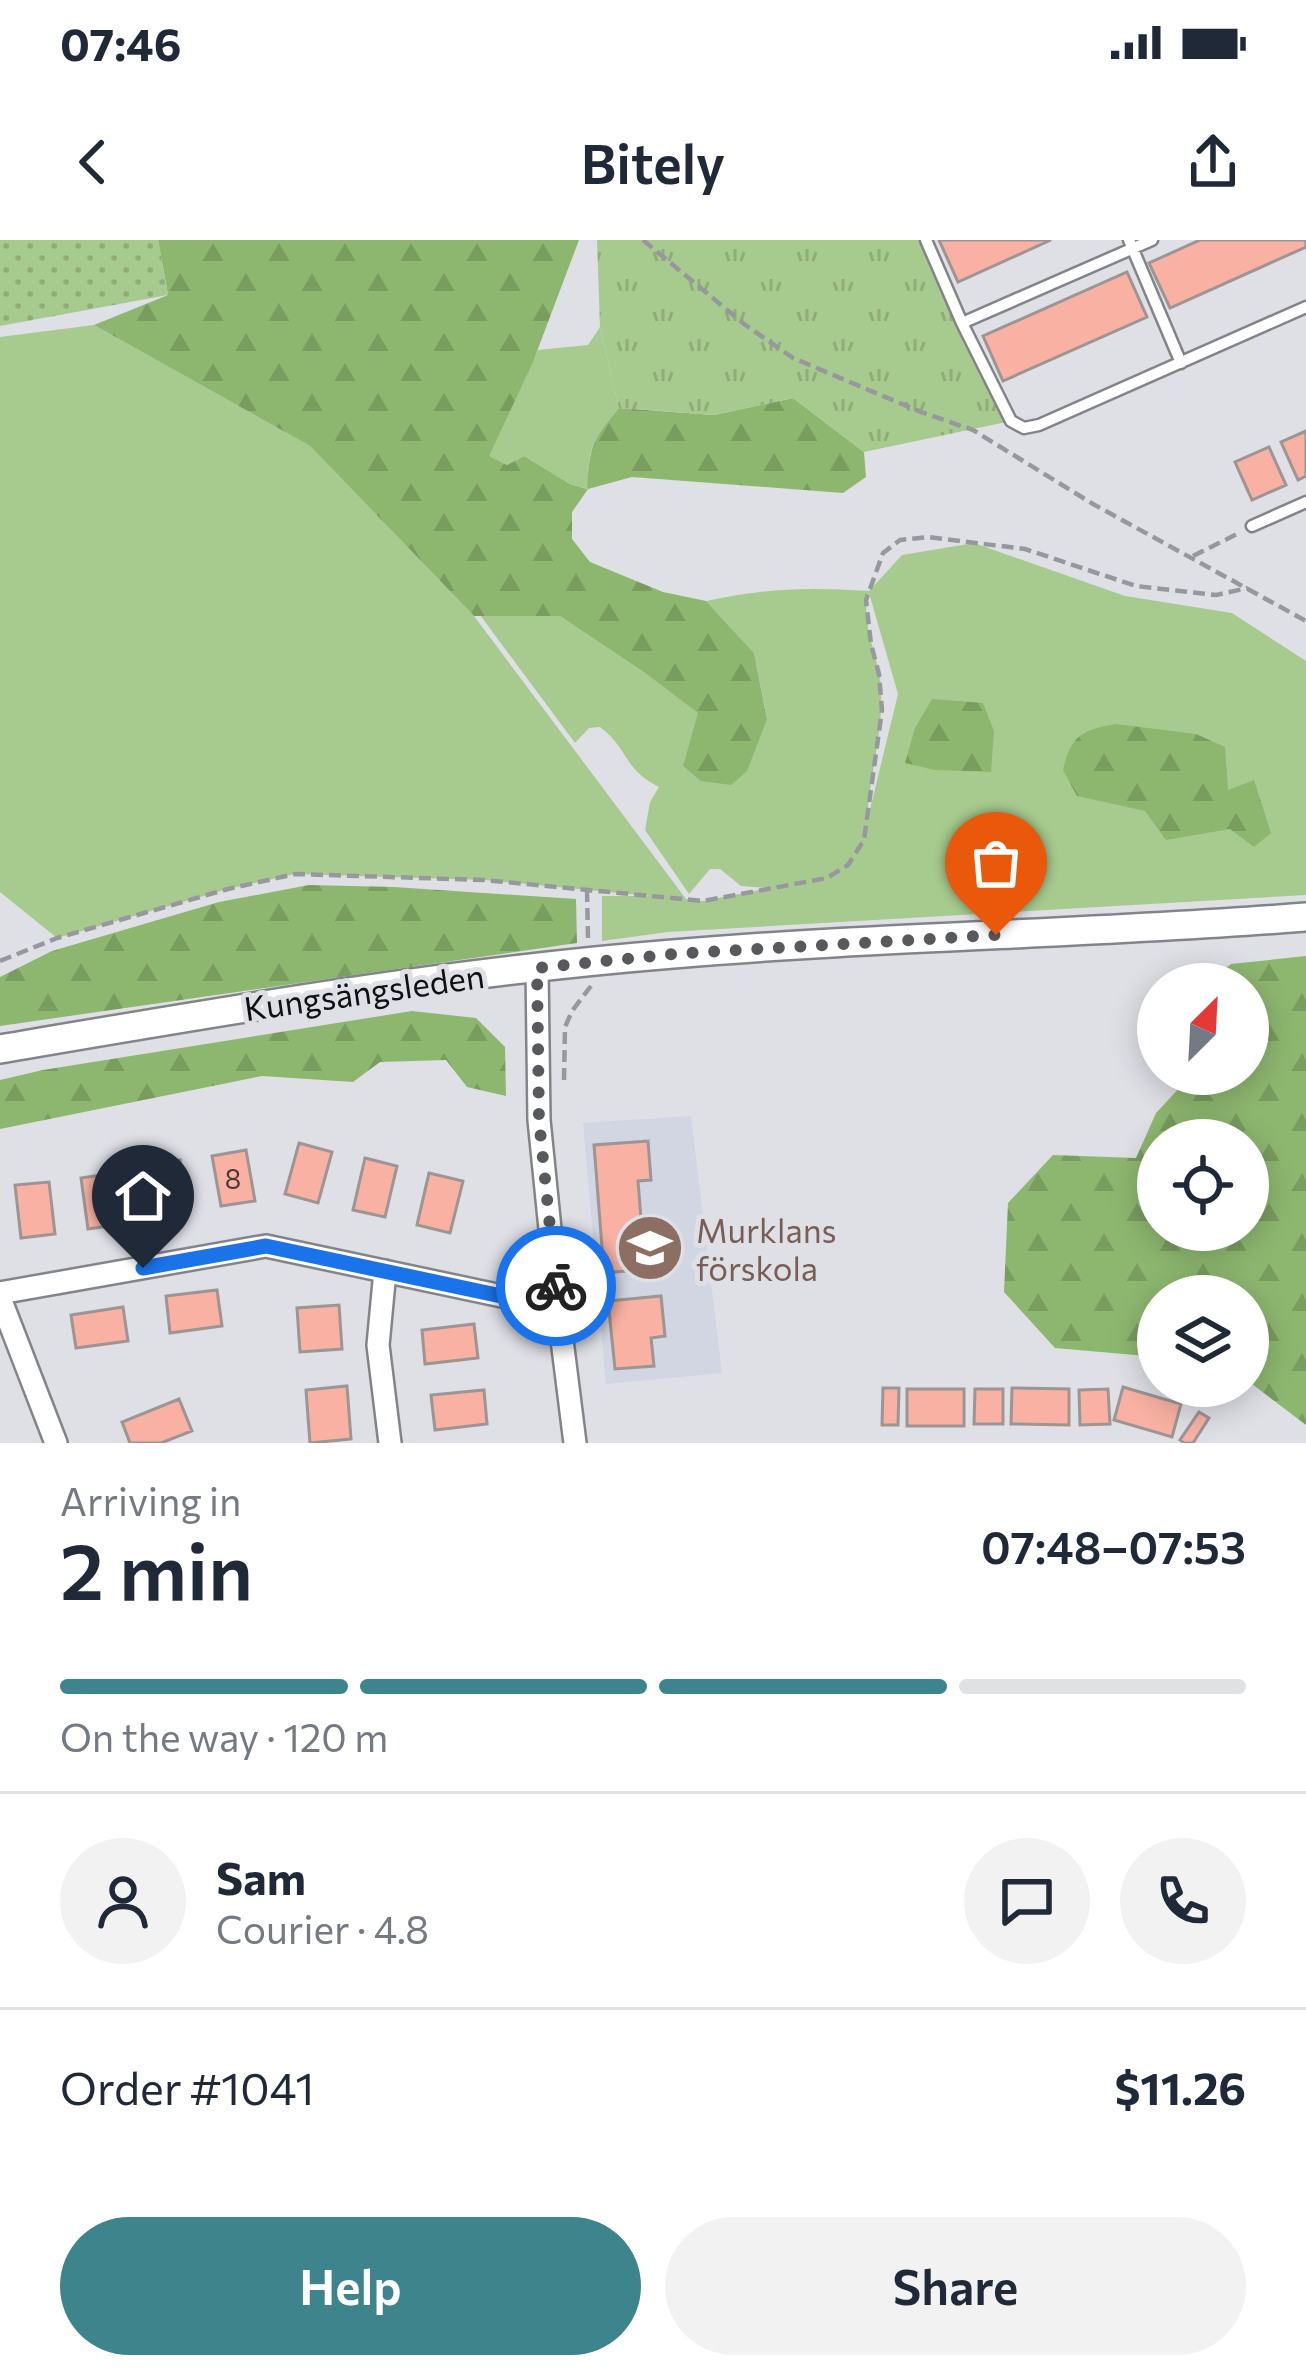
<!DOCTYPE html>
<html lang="en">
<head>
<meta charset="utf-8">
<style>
	:root { --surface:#fff; --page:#f2f2f3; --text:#1f2937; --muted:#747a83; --line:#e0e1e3; --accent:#3d848c }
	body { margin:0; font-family:Commissioner,sans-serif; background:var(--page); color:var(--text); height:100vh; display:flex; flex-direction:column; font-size:45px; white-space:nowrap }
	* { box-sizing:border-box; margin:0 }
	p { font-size:39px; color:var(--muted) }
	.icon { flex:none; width:66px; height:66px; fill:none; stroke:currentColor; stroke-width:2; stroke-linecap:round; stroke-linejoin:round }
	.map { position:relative; height:1203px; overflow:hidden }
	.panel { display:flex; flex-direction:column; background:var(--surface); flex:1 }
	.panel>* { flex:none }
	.needle { width:78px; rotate:24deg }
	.buttons { position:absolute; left:1137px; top:723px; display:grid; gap:24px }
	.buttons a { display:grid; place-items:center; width:132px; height:132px; border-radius:50%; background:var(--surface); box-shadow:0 6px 30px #0003; font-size:60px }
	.pin { position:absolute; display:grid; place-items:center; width:102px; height:102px; color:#fff; margin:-123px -51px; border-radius:50% 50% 50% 0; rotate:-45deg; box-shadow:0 0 12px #0007 }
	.pin .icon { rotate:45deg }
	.courier { position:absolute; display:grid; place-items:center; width:120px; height:120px; margin:-60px; border:9px solid #1a73e8; border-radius:50%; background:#fff; color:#222; box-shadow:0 3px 15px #0007 }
	.headline em { font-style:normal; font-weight:600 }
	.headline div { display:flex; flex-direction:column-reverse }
	.headline { display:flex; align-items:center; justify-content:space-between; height:204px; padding:0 60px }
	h1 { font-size:78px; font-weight:600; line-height:90px }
	.bar { display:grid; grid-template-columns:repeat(4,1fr); gap:18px 12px; align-content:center; height:144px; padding:0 60px }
	.bar i { height:15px; border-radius:9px; background:var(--line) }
	.bar .selected { background:var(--accent) }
	.bar p { grid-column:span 4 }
	.line { display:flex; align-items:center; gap:30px; padding:0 60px; border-top:3px solid var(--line) }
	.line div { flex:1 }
	.round { display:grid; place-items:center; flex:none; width:126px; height:126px; border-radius:63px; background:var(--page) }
	.cta { display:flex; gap:24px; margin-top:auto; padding:24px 60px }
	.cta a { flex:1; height:138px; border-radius:72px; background:var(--accent); color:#fff; font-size:48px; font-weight:600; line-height:138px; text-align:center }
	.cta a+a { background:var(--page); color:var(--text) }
	.status { display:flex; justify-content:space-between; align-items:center; height:84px; padding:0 60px; background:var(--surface); direction:ltr }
	.status svg { height:33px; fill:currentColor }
	header { display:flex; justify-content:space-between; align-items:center; height:156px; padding:0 60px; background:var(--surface); font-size:54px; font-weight:600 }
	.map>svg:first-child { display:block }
</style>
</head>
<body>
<div class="status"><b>07:46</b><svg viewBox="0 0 49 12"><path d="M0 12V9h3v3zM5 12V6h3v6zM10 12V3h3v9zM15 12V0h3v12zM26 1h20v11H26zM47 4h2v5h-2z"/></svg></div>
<header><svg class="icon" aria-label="back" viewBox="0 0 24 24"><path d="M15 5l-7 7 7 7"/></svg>Bitely<svg class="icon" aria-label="share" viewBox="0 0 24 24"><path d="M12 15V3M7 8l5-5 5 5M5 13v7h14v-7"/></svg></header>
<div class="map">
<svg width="1306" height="1203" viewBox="0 0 1306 1203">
	<defs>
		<pattern id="forest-firs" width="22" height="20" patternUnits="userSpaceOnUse" patternTransform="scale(3)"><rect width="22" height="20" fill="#8db76f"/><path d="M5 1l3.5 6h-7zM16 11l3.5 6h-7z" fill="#799c5f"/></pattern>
		<pattern id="park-tufts" width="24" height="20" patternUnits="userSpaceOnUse" patternTransform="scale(3)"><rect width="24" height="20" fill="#a7ca8e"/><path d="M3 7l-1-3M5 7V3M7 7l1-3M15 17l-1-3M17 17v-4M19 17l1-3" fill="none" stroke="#8fac79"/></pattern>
		<pattern id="garden-dots" width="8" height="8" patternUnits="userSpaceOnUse" patternTransform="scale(3)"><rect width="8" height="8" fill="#a7ca8e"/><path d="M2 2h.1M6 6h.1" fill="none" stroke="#8fac79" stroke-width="1.8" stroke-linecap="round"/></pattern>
	</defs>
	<rect width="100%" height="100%" fill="#dee0e6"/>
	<path fill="#d2d5e2" d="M691 876 722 1133 606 1144 583 883Z"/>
	<path fill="#a7ca8e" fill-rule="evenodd" d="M94 85 310 206 474 376 686 659 703 661 769 648 741 646 720 629H710L689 654 645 590 650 562 659 547C623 529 629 509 600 487L589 488 575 503 480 375 560 376 645 433 699 473 757 502 767 478 754 413 706 361C766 348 808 347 869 351L902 315 974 303 1125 356 1232 373 1306 421V655L668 692 602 701V656H650L484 640 295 634 228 649 57 698 0 652V97ZM869 353 898 454 867 582C869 534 886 486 880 438 876 411 860 380 869 353Z
		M600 87 619 168C592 200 588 207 588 249L570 244 524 216 507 225 488 216 538 110 588 105Z"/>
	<path fill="url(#forest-firs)" fill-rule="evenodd" d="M158 0H579L533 122 489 216 507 225 524 216 570 244 587 249C590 206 591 201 619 168L714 175 793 158 864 212 866 237 843 253 632 237 588 249 572 272V299L590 322 663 352 706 361 754 413 767 479 747 531 731 545 701 541 683 526 698 473 645 433 560 376H474L310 206 94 85 168 55Z
		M932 459 983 463 994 491 991 532 935 530 905 523 915 488Z
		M1116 484 1196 494 1225 507 1228 550 1254 540 1271 593 1254 607 1230 589 1166 600 1145 571 1077 556 1063 530C1071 495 1082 490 1116 484Z
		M309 645 394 647 576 659 577 703 0 786V737L52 711 219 662Z
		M1306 716V1185L1248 1141V1056H1158V1117L1055 1108 1004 1052 1008 963 1053 915 1136 918 1156 873 1184 843 1187 834H1248V744H1206L1231 724ZM1158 900H1248V990H1158Z
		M412 771 476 778 505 807 506 856 467 847 446 820 380 822 353 842 262 836 0 889V840L43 830Z"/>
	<path fill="url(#park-tufts)" d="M597 0H926L1011 181 864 212 793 158 714 175 619 168 600 87Z"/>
	<path fill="url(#garden-dots)" d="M0 0H158L168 55 0 86Z"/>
	<path fill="#f8b1a3" stroke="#9c9593" stroke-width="3" d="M939 0H1051L958 42Z
		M1200 0H1306V7L1170 68 1149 23Z
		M1127 32 1147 77 1003 141 983 96Z
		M1306 191V236L1298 240 1281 202Z
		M1269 207 1286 245 1252 260 1235 222Z
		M648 901 651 940 638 941 642 991 655 990 658 1028 604 1033 594 905Z
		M299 903 332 912 318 963 285 954Z
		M246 910 255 961 221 966 212 916Z
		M365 918 397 926 385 977 353 970Z
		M180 920 188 971 154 976 147 924Z
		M115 933 122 984 88 989 81 938Z
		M429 933 463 941 450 993 417 985Z
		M49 942 55 994 21 998 15 945Z
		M217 1050 222 1086 170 1093 166 1056Z
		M661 1056 665 1096 651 1098 654 1126 615 1129 608 1061Z
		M339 1065 342 1109 300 1112 297 1068Z
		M123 1067 128 1101 76 1108 71 1075Z
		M474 1084 478 1118 425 1124 422 1090Z
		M347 1146 351 1199 310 1203 306 1150Z
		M1123 1147 1181 1164 1172 1197 1114 1180Z
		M883 1148H899L898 1185H882Z
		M1012 1148 1069 1149V1185L1011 1184Z
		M907 1149H964V1186H907Z
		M975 1149H1003V1184H974Z
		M1108 1149 1110 1184 1080 1185 1079 1150Z
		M484 1150 487 1184 435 1190 431 1155Z
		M179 1159 192 1191 161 1203H130L122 1182Z
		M1199 1172 1209 1178 1193 1203H1184L1180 1200Z"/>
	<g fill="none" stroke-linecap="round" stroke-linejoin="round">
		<defs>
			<path id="lane" d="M926 0 962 83 1011 181 1024 188 1039 185 1306 67
				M1129 0 1181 123
				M962 83 1152 0
				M1252 286 1306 262"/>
			<path id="street" d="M537 728 539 880 558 1068 575 1203
				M385 1031 378 1105 390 1203
				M0 1053 266 1006 558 1068
				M0 1058 56 1203"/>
			<path id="secondary" d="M0 809C223 771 447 732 673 714 883 696 1095 694 1306 677"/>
		</defs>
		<use href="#lane" stroke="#83848a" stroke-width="15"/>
		<use href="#street" stroke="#83848a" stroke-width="26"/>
		<use href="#secondary" stroke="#83848a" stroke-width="32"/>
		<path stroke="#97989d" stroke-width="4.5" stroke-dasharray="12 6" stroke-linecap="butt" d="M643 0 744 84 793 118 921 172 973 190 1093 264 1306 381
			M1193 316 1237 294
			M587 650 588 699
			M0 721 57 698 228 649 295 634 484 640 703 661 827 638 848 625 864 600 882 470 879 434 871 404 866 360 883 313 900 300 928 297 1025 309 1136 346 1216 355 1248 348
			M564 840 565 787 572 771 591 746"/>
		<use href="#lane" stroke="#fff" stroke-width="10"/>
		<use href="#street" stroke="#fff" stroke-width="21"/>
		<use href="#secondary" stroke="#fff" stroke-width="27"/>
	</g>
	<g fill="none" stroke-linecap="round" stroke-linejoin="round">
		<path stroke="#58595c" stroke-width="12" stroke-dasharray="0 21.6" d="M556 1046 539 880 537 728 673 714 996 695"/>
		<path stroke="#1a73e8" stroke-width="15" d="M143 1028 266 1006 558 1068 556 1046"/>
	</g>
	<defs>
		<symbol id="school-disc" viewBox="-11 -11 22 22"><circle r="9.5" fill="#8d6e63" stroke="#dee0e6"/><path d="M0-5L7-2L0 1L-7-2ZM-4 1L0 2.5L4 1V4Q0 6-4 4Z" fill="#fff"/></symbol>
	</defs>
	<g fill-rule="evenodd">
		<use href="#school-disc" x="612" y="970" width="76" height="76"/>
	</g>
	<g text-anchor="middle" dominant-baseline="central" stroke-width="10" stroke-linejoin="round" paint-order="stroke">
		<g font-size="27" fill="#4a3836">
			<text x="233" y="938">8</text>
		</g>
		<g font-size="33" fill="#101012" stroke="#dee0e6">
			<text transform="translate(364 751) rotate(-8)">Kungsängsleden</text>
		</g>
		<g font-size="33" fill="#785e54" stroke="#dee0e6" text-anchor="start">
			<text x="696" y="989">Murklans<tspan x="696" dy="38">förskola</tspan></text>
		</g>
	</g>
</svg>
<div class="buttons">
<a><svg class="needle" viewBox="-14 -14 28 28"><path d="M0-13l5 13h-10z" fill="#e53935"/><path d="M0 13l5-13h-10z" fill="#747a83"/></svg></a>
<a><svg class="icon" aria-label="locate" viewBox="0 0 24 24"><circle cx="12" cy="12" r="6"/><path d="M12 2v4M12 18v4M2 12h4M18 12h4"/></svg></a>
<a><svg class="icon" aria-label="layers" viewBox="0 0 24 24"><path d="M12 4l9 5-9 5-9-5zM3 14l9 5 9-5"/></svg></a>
</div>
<div class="pin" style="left:996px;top:695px;background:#ea580c"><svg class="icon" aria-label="bag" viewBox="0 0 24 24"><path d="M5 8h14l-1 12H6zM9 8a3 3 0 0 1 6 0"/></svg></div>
<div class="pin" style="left:143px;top:1028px;background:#1f2937"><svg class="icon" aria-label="home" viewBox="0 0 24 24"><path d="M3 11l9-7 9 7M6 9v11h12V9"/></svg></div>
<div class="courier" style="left:556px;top:1046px"><svg class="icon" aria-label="bike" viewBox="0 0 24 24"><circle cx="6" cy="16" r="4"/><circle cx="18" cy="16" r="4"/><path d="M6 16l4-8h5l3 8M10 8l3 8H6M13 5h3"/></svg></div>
</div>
<section class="panel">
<div class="headline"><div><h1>2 min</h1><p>Arriving in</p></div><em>07:48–07:53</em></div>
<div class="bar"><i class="selected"></i><i class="selected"></i><i class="selected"></i><i></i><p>On the way · 120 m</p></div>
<div class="line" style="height:216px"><a class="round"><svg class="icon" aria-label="person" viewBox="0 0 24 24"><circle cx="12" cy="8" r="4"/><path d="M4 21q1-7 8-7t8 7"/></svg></a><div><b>Sam</b><p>Courier · 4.8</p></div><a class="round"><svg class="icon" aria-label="chat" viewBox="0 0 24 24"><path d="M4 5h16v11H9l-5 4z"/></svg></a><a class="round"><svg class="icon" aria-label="phone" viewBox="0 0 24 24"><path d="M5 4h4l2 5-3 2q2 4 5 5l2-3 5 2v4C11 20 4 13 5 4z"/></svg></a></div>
<div class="line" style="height:156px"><div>Order #1041</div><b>$11.26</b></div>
<div class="cta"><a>Help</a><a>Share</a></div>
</section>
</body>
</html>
